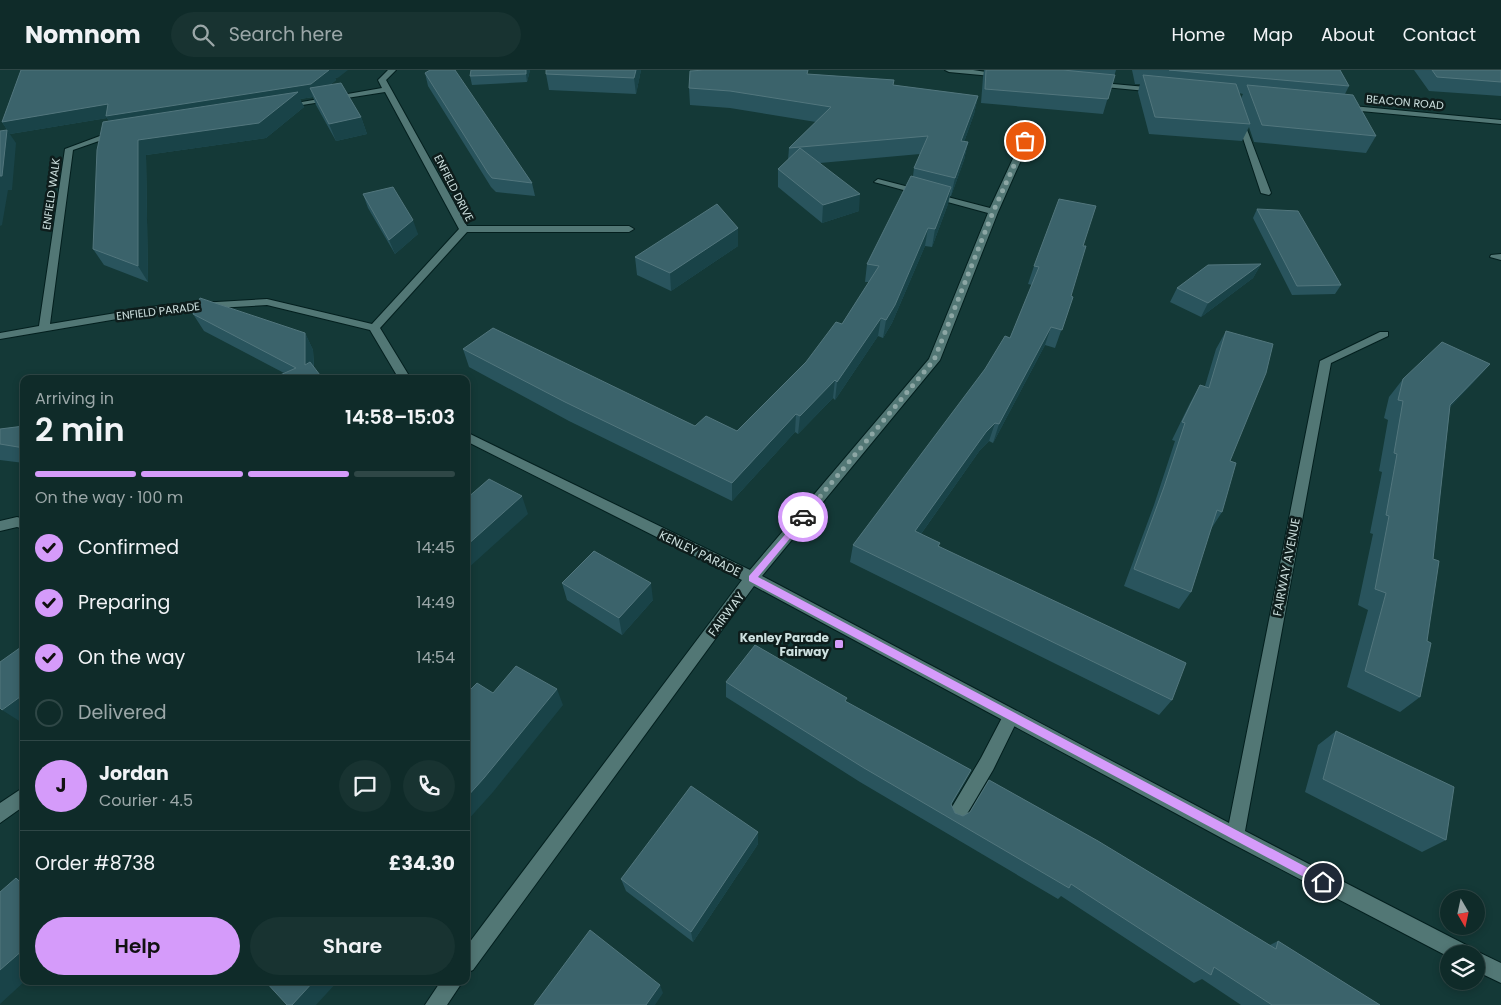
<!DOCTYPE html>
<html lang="en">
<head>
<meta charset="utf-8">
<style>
	:root { --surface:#0f2b29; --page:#183331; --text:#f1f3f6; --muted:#9ba7a8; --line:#2f4746; --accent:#d59bfa }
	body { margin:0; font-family:Poppins,sans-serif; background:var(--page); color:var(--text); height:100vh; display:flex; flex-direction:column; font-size:19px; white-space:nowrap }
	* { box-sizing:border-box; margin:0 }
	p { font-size:16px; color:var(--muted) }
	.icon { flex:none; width:28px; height:28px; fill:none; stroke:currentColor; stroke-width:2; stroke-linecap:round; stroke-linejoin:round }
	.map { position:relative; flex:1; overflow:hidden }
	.drawer { position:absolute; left:20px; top:305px; width:450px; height:610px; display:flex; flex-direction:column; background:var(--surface); border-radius:10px; box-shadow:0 2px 8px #0003,0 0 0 1px var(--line) }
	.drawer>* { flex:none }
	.needle { width:32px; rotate:171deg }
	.tools { position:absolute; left:1440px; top:820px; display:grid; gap:10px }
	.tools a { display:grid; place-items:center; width:45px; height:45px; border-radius:50%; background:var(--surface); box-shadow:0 2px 8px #0003,0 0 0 1px var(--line); font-size:25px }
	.pin { position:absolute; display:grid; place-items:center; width:42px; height:42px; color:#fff; margin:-21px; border:2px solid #fff; border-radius:50%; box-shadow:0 1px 5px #0007 }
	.courier { position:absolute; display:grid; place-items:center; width:50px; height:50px; margin:-25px; border:4px solid #d59bfa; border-radius:50%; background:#fff; color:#222; box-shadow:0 1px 6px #0007 }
	.head em { font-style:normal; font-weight:600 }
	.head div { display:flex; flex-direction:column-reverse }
	.head { display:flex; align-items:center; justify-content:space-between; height:85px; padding:0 15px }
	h1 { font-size:32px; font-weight:600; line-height:38px }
	.bar { display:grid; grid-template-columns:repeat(4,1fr); gap:8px 5px; align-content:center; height:60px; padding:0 15px }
	.bar i { height:6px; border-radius:4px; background:var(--line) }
	.bar .selected { background:var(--accent) }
	.bar p { grid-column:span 4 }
	.line { display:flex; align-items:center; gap:12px; padding:0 15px; border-top:1px solid var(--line) }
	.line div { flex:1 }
	.round { display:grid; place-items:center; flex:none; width:52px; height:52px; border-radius:26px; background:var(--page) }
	ol { padding:0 15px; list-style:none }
	li { display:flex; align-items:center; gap:15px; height:55px }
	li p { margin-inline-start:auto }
	li .icon { padding:5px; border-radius:50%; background:var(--accent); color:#111; stroke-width:4 }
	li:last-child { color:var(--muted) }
	li i { width:28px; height:28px; border:2px solid var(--line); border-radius:50% }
	.cta { display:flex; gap:10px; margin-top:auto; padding:10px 15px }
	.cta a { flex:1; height:58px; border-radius:30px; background:var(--accent); color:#111; font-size:20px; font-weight:600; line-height:58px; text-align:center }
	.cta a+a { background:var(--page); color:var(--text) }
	header { display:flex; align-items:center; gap:30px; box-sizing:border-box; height:70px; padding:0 25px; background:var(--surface); border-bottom:1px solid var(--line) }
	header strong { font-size:24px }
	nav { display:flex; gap:28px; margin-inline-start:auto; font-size:18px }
	.search { width:350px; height:45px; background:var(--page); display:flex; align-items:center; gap:12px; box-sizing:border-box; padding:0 18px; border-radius:28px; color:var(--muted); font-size:19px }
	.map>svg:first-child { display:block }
</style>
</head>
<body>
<header>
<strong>Nomnom</strong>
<div class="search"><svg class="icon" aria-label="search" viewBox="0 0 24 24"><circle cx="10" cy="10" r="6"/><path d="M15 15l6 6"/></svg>Search here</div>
<nav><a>Home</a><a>Map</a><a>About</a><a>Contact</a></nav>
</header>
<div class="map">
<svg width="1501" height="935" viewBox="0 0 1501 935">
	<rect width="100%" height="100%" fill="#143937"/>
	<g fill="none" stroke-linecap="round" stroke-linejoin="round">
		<defs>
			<path id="service" d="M1501 184V190L1490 187 1491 185Z
				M1011 640 1017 642 1019 647 993 700 961 754 955 757 949 754 946 748 949 742 981 688 1005 642Z"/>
			<path id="minor" d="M388 0H396L386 10 467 156H629L634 159 629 162H467L380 258 411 309H399L370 260 267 235 164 241 0 269V263L39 256 65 79 116 60H119V64L73 80 50 254 164 235 267 229 372 254 459 159 385 22 283 38 279 36 382 18 378 10Z
				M1236 47 1243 49 1271 123 1269 125 1261 123Z
				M1030 52 1037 54 998 142 940 290 762 506 1229 753 1320 291 1380 262H1388V266L1331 293 1245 761 1470 877 1472 883 1476 881 1501 893V913L1476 901V884H1449V887L1229 772 754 516 473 900 466 903V877L742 510 466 371V362L750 500 929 289 988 143 874 112 878 109 990 138Z
				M17 447 24 449V459L17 457 0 461V451Z
				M24 717V736L0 753V733Z
				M441 911H463L447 935H425Z"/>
			<path id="secondary" d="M945 0H973L1006 5 1002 7 949 2Z
				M1091 12 1157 18 1161 20 1157 22 1094 16H1091Z
				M1342 35 1501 50V54L1339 39 1338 37Z"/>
		</defs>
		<use href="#service" stroke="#031f1e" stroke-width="2"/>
		<use href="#minor" stroke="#031f1e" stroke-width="2"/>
		<use href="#secondary" stroke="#031f1e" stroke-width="2"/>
		<use href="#service" fill="#527775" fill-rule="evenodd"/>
		<use href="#minor" fill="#527775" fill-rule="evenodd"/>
		<use href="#secondary" fill="#527775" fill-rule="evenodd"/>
	</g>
	<path fill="#29545d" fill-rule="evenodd" d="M21 0 339 7 335 8 336 10 330 15 361 47 367 64 336 71 316 35 313 27 300 29 304 37 266 68 146 85 148 212 104 195 93 179 109 51 107 48 10 64 2 52Z
		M471 0H530L527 12 472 15 470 6Z
		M546 0H641L636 24 549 20 546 4Z
		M984 0H1116L1103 44 981 33 983 7Z
		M1132 0H1340L1349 16 1345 24 1376 66 1366 83 1254 72 1249 57 1242 71 1149 64 1138 22 1140 14H1135ZM1239 23 1243 24 1241 28Z
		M1414 0H1501V26L1429 21Z
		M425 3 532 113 535 126 496 122 491 117 428 16Z
		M809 4 894 10 893 15 978 26 974 44 964 72H968L964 90 951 126H950L948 134 932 177 925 176 892 253 883 268 878 266 835 330 833 328 798 364 795 362 732 431 569 351 469 297 463 279 695 356 737 361 806 292 842 254 869 212H865L867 194 913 106 914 98 920 84 820 93 859 141 822 153 778 117V99L788 90 789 78 816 52 730 38 690 35 689 18Z
		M363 124 418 164 395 184 368 138Z
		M1257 139 1341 215 1335 224 1292 225 1253 148Z
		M738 158V176L671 221 637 205 635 187Z
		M1083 176 1071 226 1073 227 1055 278 1045 275 993 373 989 371 980 380 921 464 940 473 939 476 1172 630 1159 645 850 492 853 475 1010 268 1032 215 1028 214 1034 196Z
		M1261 194 1253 208 1201 247 1170 232 1177 218Z
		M193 244 305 263 313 280 314 297 284 303 204 261Z
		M1226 261 1230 391 1222 442 1211 459 1191 522 1179 539 1124 516 1154 435 1175 371 1172 370 1190 333 1200 315 1205 316 1216 279Z
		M1490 294 1450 337 1433 489 1427 571 1420 627 1400 642 1347 617 1368 540 1358 535 1373 464 1370 463 1382 402 1379 401 1388 350 1384 348 1389 327 1403 309Z
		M24 356V393L0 390V359Z
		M562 513 653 530 622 565 567 530Z
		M726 612 846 632 971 700 951 735 955 743 1270 875 1278 871 1380 935H1241L1202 909 1194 913 1061 826 1058 829 860 712 726 627Z
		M1336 661 1446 770 1422 782 1305 722 1318 675Z
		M758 762V774L693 872 626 821 621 809Z"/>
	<path fill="#194348" d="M329 0H348L339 7 335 8 336 10 316 26 310 18 313 27 300 29 304 37 266 68 146 85 148 212 138 196 113 58 107 48 10 64 2 52 108 34Z
		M526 0H530L527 12 526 4Z
		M636 0H641L636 24 634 8Z
		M978 26 974 44 958 89 961 71Z
		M361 47 367 64 336 71 329 54Z
		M7 60 16 73 12 120H8L2 155 0 156V106Z
		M968 72 964 90 951 126 955 108Z
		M951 117 948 134 932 177 935 159Z
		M860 124 859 141 822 153 823 135Z
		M413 150 418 164 395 184 389 170Z
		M738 158V176L671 221 670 203Z
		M928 158 925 176 892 253 883 268 886 250Z
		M1261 194 1253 208 1201 247 1208 233Z
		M881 248 878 266 835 330 837 312Z
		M1051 257 1045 275 993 373 999 354Z
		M305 263 313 280 314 309 305 295Z
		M1490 294 1474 312 1434 354 1450 335Z
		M835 310 833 328 798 364 800 346Z
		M796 344 795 362 732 431V413Z
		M995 353 989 371 980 380 911 478 915 461 986 362Z
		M522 426 528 444 466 500V476Z
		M651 513 653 530 622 565 619 548Z
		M557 619 563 635 493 722 466 752V728Z
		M24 624V654L2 640Z
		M971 700 964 714 944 747 951 734Z
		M758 762V774L693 872 691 862Z
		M16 808 24 811V816Z
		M24 879V911H25L0 934V900Z
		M314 911H338L316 935H292Z
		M660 915 663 923 655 935H646Z"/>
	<path fill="#3b636b" stroke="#52767d" d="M21 0H329L311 14 106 46 108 34 2 52Z
		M430 0H455L532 113 492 108 488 103 425 3Z
		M471 0H526V4L470 6Z
		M546 0H636L634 8 546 4Z
		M705 0H808L807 4 894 10 893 15 978 26 961 71 968 72 955 108 914 98 928 66 789 78 831 37 730 21 689 18 690 1Z
		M986 0H1063L1115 5 1108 29 985 19Z
		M1169 0H1340L1349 16Z
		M1432 0H1501V12L1437 7Z
		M1143 5 1236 14 1250 54 1155 47Z
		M341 13 361 47 329 54 310 18Z
		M1247 15 1353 25 1376 66 1262 55Z
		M298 22 259 53 138 70V196L93 179 97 80 103 52Z
		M7 60 2 106H0V61Z
		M800 78 860 124 823 135 778 99Z
		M911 106 951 117 935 159 928 158 895 235 886 250 881 248 837 312 835 310 800 346 796 344 732 413 565 332 463 279 493 258 695 356 706 346 737 361 806 292 836 252 842 254 879 196 867 194Z
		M393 117 413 150 389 170 363 124Z
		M1059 129 1096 136 1083 176H1086L1071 226 1073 227 1062 260 1051 257 999 354 995 353 986 362 915 461 940 473 938 476 1186 593 1172 630 853 475 985 299 1005 266 1010 268 1039 197 1034 196Z
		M717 134 738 158 670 203 635 187Z
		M1257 139 1298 141 1341 215 1297 216Z
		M1261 194 1208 233 1177 218 1208 195Z
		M200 228 305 263V295L310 292 323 309H271L296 298 193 244Z
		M1226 261 1273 274 1266 303 1230 391 1236 393 1222 442 1217 440 1191 522 1134 499 1164 417 1185 353 1182 352 1200 315 1209 318Z
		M1442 272 1490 294 1450 335 1433 489 1439 491 1427 571 1431 573 1420 627 1365 601 1386 523 1375 519 1389 446 1386 445 1397 384 1394 383 1403 331 1398 330 1403 309Z
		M24 356V378L0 374V359Z
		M489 409 522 426 466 476V429Z
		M594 481 651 513 619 548 562 513Z
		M24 575V624L2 640 0 638V592Z
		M755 575 847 628 845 631 971 700 951 734 955 743 963 746 970 742 989 710 1098 771 1276 879 1278 871 1380 935H1272L1214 897 1211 905 1071 814 1069 818 864 698 726 612Z
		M516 596 557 619 484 708 466 728V624L477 613 493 623Z
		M1336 661 1454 717 1446 770 1323 709Z
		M691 716 758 762 691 862 621 809Z
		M16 808 24 816V879L0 900V822Z
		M590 860 660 915 646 935H534Z
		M265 911H314L292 935H287Z"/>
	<path fill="#d59bfa" d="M803 444 807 447 806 449 758 507 1327 808V815H1319L749 511V506Z"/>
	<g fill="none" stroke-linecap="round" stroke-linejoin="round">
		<path stroke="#8ca6a4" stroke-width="5" stroke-dasharray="0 9" d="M803 447 934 290 993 142 1025 71"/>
	</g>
	<rect fill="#d59bfa" stroke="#0e1d1c" stroke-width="2" x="834" y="569" width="10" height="10" rx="2.5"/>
	<g text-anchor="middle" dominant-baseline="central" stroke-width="5" stroke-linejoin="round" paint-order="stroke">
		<g font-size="11" fill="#cde0df" stroke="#0e1d1c">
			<text transform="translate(1405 32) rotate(5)">BEACON ROAD</text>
			<text transform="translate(454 118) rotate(63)">ENFIELD DRIVE</text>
			<text transform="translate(51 124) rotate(-82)">ENFIELD WALK</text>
			<text transform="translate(158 241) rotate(-7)">ENFIELD PARADE</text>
		</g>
		<g font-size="12" fill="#cde0df" stroke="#0e1d1c">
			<text transform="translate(700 483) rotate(26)">KENLEY PARADE</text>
			<text transform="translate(1286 497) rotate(-79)">FAIRWAY AVENUE</text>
			<text transform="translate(726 544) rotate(-53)">FAIRWAY</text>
		</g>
		<g font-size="12" font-weight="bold" fill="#cde0df" stroke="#0e1d1c" text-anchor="end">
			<text x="829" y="567">Kenley Parade<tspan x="829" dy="14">Fairway</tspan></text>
		</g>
	</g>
</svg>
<div class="tools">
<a><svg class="needle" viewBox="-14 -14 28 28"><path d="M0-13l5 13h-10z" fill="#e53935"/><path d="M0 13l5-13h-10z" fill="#9ba7a8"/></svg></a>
<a><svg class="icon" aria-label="layers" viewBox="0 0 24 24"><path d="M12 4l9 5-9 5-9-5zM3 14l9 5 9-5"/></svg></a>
</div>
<div class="pin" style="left:1025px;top:71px;background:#ea580c"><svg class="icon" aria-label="bag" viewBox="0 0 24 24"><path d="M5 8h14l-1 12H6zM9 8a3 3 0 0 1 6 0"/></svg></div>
<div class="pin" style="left:1323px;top:812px;background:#1f2937"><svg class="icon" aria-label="home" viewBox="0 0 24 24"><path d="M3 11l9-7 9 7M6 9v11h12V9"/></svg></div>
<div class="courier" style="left:803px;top:447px"><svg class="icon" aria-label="car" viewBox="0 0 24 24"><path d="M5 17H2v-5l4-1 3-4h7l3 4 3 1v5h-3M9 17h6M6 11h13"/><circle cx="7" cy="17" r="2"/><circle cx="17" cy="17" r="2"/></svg></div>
<section class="drawer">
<div class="head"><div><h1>2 min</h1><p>Arriving in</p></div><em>14:58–15:03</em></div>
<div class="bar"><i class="selected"></i><i class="selected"></i><i class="selected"></i><i></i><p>On the way · 100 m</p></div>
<ol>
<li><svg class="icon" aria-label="check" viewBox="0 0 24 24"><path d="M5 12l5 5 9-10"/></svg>Confirmed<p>14:45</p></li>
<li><svg class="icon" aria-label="check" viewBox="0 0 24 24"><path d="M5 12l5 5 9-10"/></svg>Preparing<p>14:49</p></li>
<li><svg class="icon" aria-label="check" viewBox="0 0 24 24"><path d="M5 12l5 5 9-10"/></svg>On the way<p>14:54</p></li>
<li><i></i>Delivered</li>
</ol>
<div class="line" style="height:90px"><b class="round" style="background:var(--accent);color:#111">J</b><div><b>Jordan</b><p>Courier · 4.5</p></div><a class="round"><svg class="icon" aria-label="chat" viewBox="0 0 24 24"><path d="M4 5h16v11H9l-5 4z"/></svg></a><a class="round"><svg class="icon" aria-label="phone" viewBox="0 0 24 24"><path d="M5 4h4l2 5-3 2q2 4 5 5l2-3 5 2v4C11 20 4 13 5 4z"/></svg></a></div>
<div class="line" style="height:65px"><div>Order #8738</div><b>£34.30</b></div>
<div class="cta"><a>Help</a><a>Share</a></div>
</section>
</div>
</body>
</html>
